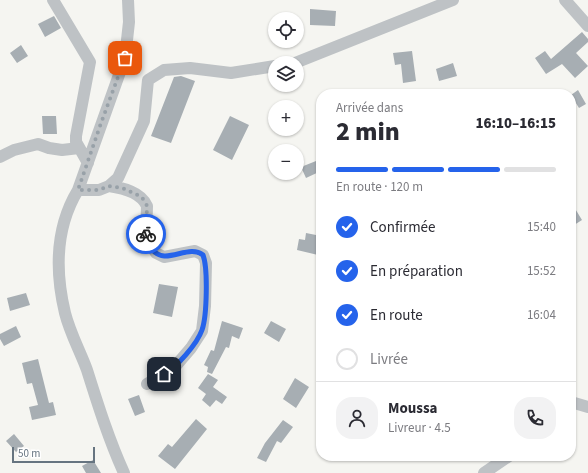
<!DOCTYPE html>
<html lang="fr">
<head>
<meta charset="utf-8">
<style>
	:root { --surface:#fff; --page:#f2f2f3; --text:#2b2b33; --muted:#7c7c81; --line:#e1e1e2; --accent:#2563eb }
	body { margin:0; font-family:"Source Sans 3",sans-serif; background:var(--page); color:var(--text); height:100vh; display:flex; flex-direction:column; font-size:15px; white-space:nowrap }
	* { box-sizing:border-box; margin:0 }
	p { font-size:13px; color:var(--muted) }
	.icon { flex:none; width:22px; height:22px; fill:none; stroke:currentColor; stroke-width:2; stroke-linecap:round; stroke-linejoin:round }
	.map { position:relative; flex:1; overflow:hidden }
	.drawer { position:absolute; left:316px; top:89px; width:260px; height:372px; display:flex; flex-direction:column; background:var(--surface); border-radius:16px; box-shadow:0 1px 3px #0004 }
	.drawer>* { flex:none }
	.controls { position:absolute; left:268px; top:12px; display:grid; gap:8px }
	.controls a { display:grid; place-items:center; width:36px; height:36px; border-radius:50%; background:var(--surface); box-shadow:0 1px 3px #0004; font-size:20px }
	.scale { position:absolute; left:12px; bottom:10px; width:83px; box-sizing:border-box; padding-left:4px; border:2px solid #667480; border-top:0; font-size:11px; line-height:14px; white-space:nowrap; color:#667480; -webkit-text-stroke:3px #fff; paint-order:stroke }
	.pin { position:absolute; display:grid; place-items:center; width:34px; height:34px; color:#fff; margin:-17px; border-radius:8px; box-shadow:0 2px 6px #0006 }
	.courier { position:absolute; display:grid; place-items:center; width:40px; height:40px; margin:-20px; border:3px solid #2563eb; border-radius:50%; background:#fff; color:#222; box-shadow:0 1px 5px #0007 }
	.head em { font-style:normal; font-weight:800 }
	.head div { display:flex; flex-direction:column-reverse }
	.head { display:flex; align-items:center; justify-content:space-between; height:68px; padding:0 20px }
	h1 { font-size:26px; font-weight:800; line-height:30px }
	.bar { display:grid; grid-template-columns:repeat(4,1fr); gap:6px 4px; align-content:center; height:48px; padding:0 20px }
	.bar i { height:5px; border-radius:3px; background:var(--line) }
	.bar .active { background:var(--accent) }
	.bar p { grid-column:span 4 }
	.line { display:flex; align-items:center; gap:10px; padding:0 20px; border-top:1px solid var(--line) }
	.line div { flex:1 }
	.round { display:grid; place-items:center; flex:none; width:42px; height:42px; border-radius:16px; background:var(--page) }
	ol { padding:0 20px; list-style:none }
	li { display:flex; align-items:center; gap:12px; height:44px }
	li p { margin-inline-start:auto }
	li .icon { padding:4px; border-radius:50%; background:var(--accent); color:#fff; stroke-width:4 }
	li:last-child { color:var(--muted) }
	li i { width:22px; height:22px; border:2px solid var(--line); border-radius:50% }
	.map>svg:first-child { display:block }
</style>
</head>
<body>
<div class="map">
<svg width="588" height="473" viewBox="0 0 588 473">
	<rect width="100%" height="100%" fill="#f5f5f1"/>
	<path fill="#a7aeb3" d="M310 9 336 11 335 26 310 25Z
		M54 16 61 28 45 37 38 24Z
		M582 32 588 39V42L576 53 588 66 575 78 562 64 546 74 535 58 545 51 551 59Z
		M21 45 28 56 17 63 10 53Z
		M412 51 416 81 403 83 401 64 395 65 393 53Z
		M453 63 457 76 439 81 436 69Z
		M181 76 195 81 171 143 151 136 174 77Z
		M578 90 586 104 579 108 571 95Z
		M42 116H56L57 134H43Z
		M230 116 249 125 232 160 213 150Z
		M321 159V171L306 178 301 167Z
		M571 202 582 220 571 227Z
		M306 233 321 236 318 255 297 250 299 239 305 240Z
		M159 284 178 287 172 317 153 313Z
		M26 293 30 305 10 311 7 298Z
		M222 321 243 328 239 339 232 336 229 348 226 347 212 374 207 372 208 367 204 365 211 350 214 351Z
		M271 321 286 329 279 342 264 333Z
		M16 326 21 337 4 346 0 339V334Z
		M38 359 49 403 53 402 56 415 32 420 29 407 38 405 32 383 27 384 22 363Z
		M208 374 218 380 213 387 227 397 222 404 216 400 210 407 202 400 206 394 198 388Z
		M295 378 309 387 296 408 283 399Z
		M139 395 145 412 135 416 128 399Z
		M196 419 207 429 175 469 158 456 168 444 172 447Z
		M283 420 293 427 281 443 277 441 266 462 257 458 265 443Z
		M14 434 24 446 16 452 6 441Z
		M93 460 101 473H86L82 466Z"/>
	<g fill="none" stroke-linecap="round" stroke-linejoin="round">
		<path stroke="#bec2c5" stroke-width="12" d="M53 0 90 62 76 136V142L88 163
			M565 0 588 26
			M295 63 453 0
			M0 157 14 150 38 144 49 148 62 150 79 148
			M109 186C123 188 141 192 147 206L146 238 156 253 164 257 195 251 203 255 206 263 205 306 202 331 191 348 173 369 147 384
			M78 190 125 58 129 22 128 0
			M571 402 588 407
			M124 473C109 440 98 405 87 370 80 351 70 333 65 313 55 271 55 228 78 190H99L109 186 118 178 144 121 148 80 164 70 190 68 231 73 275 66
			M484 473 509 456"/>
	</g>
	<g fill="none" stroke-linecap="round" stroke-linejoin="round">
		<path stroke="#98a1a8" stroke-width="4" stroke-dasharray="0 7.2" d="M125 58 100 126 78 190H99L109 186 122 188 140 196 145 201 147 206 146 234"/>
		<path stroke="#2563eb" stroke-width="5" d="M146 234C146 239 149 244 152 249 165 267 188 243 203 255 208 268 207 316 202 330 197 344 177 367 164 374"/>
	</g>
</svg>
<div class="controls">
<a><svg class="icon" aria-label="locate" viewBox="0 0 24 24"><circle cx="12" cy="12" r="6"/><path d="M12 2v4M12 18v4M2 12h4M18 12h4"/></svg></a>
<a><svg class="icon" aria-label="layers" viewBox="0 0 24 24"><path d="M12 4l9 5-9 5-9-5zM3 14l9 5 9-5"/></svg></a>
<a>+</a>
<a>−</a>
</div>
<div class="scale">50 m</div>
<div class="pin" style="left:125px;top:58px;background:#ea580c"><svg class="icon" aria-label="bag" viewBox="0 0 24 24"><path d="M5 8h14l-1 12H6zM9 8a3 3 0 0 1 6 0"/></svg></div>
<div class="pin" style="left:164px;top:374px;background:#1f2937"><svg class="icon" aria-label="home" viewBox="0 0 24 24"><path d="M3 11l9-7 9 7M6 9v11h12V9"/></svg></div>
<div class="courier" style="left:146px;top:234px"><svg class="icon" aria-label="bike" viewBox="0 0 24 24"><circle cx="6" cy="16" r="4"/><circle cx="18" cy="16" r="4"/><path d="M6 16l4-8h5l3 8M10 8l3 8H6M13 5h3"/></svg></div>
<section class="drawer">
<div class="head"><div><h1>2 min</h1><p>Arrivée dans</p></div><em>16:10–16:15</em></div>
<div class="bar"><i class="active"></i><i class="active"></i><i class="active"></i><i></i><p>En route · 120 m</p></div>
<ol>
<li><svg class="icon" aria-label="check" viewBox="0 0 24 24"><path d="M5 12l5 5 9-10"/></svg>Confirmée<p>15:40</p></li>
<li><svg class="icon" aria-label="check" viewBox="0 0 24 24"><path d="M5 12l5 5 9-10"/></svg>En préparation<p>15:52</p></li>
<li><svg class="icon" aria-label="check" viewBox="0 0 24 24"><path d="M5 12l5 5 9-10"/></svg>En route<p>16:04</p></li>
<li><i></i>Livrée</li>
</ol>
<div class="line" style="height:72px"><a class="round"><svg class="icon" aria-label="person" viewBox="0 0 24 24"><circle cx="12" cy="8" r="4"/><path d="M4 21q1-7 8-7t8 7"/></svg></a><div><b>Moussa</b><p>Livreur · 4.5</p></div><a class="round"><svg class="icon" aria-label="phone" viewBox="0 0 24 24"><path d="M5 4h4l2 5-3 2q2 4 5 5l2-3 5 2v4C11 20 4 13 5 4z"/></svg></a></div>
</section>
</div>
</body>
</html>
